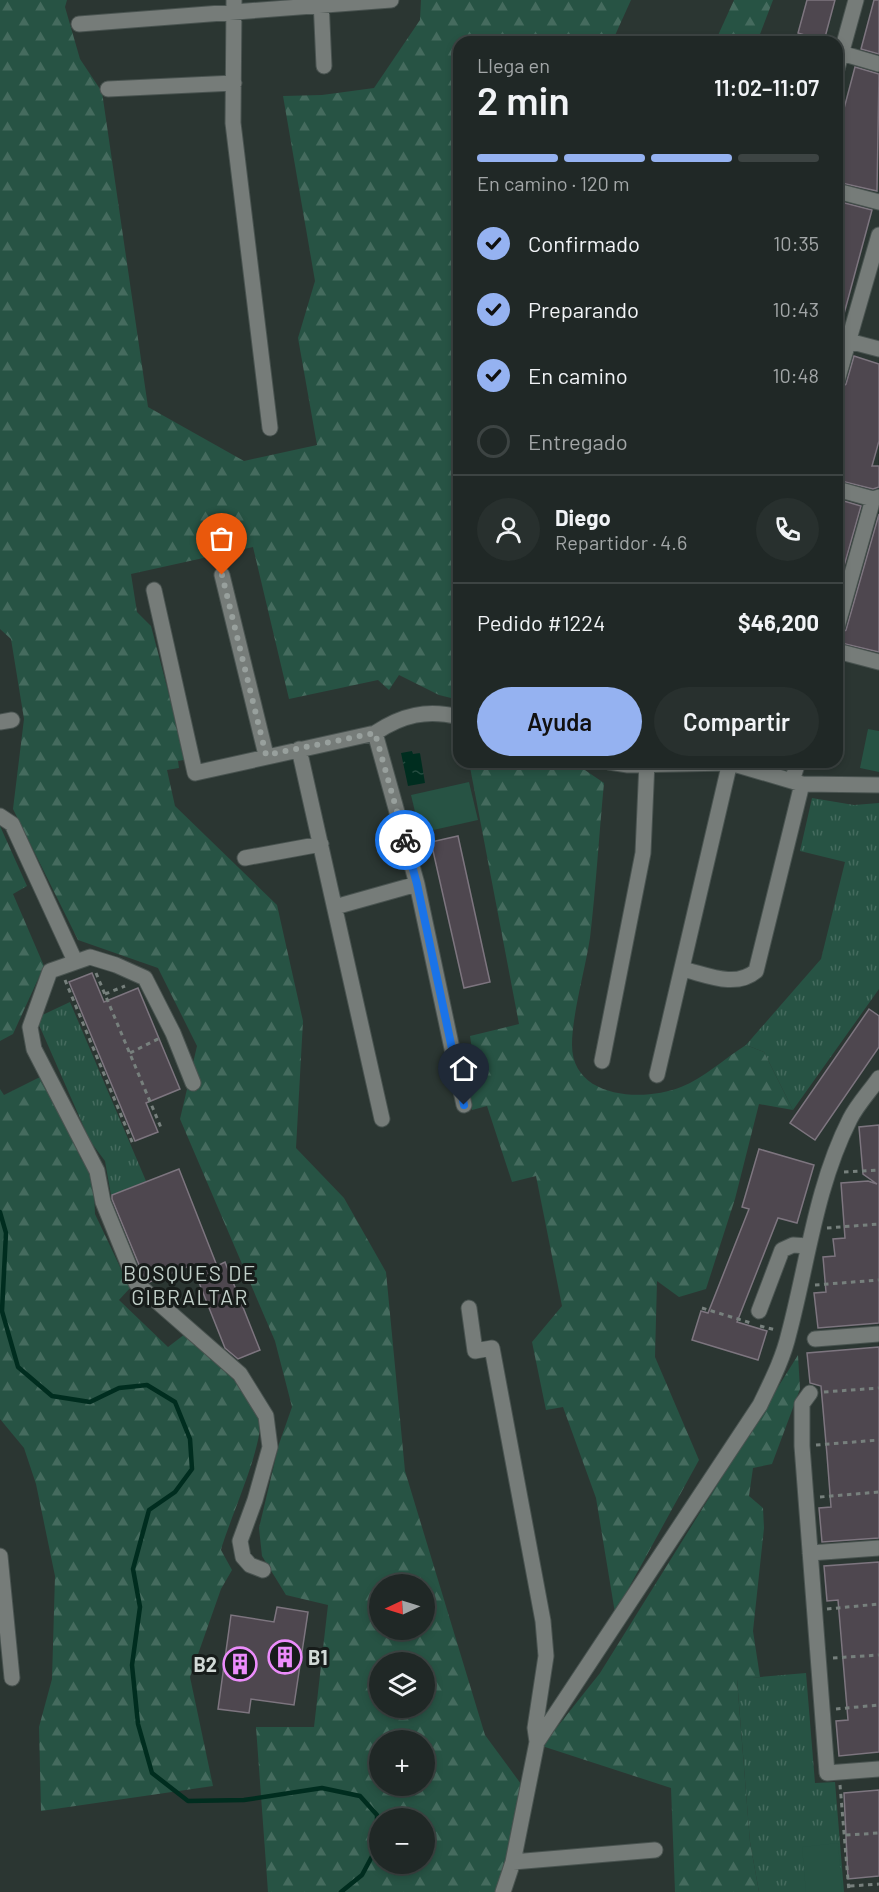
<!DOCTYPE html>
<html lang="es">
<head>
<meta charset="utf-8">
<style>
	:root { --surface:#202826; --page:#28302e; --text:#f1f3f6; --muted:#a2a6a7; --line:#3d4443; --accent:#95b2f1 }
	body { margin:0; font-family:Barlow,sans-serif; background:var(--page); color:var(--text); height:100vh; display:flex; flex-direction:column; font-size:22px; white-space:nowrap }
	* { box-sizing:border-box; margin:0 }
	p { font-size:20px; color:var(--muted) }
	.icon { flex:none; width:33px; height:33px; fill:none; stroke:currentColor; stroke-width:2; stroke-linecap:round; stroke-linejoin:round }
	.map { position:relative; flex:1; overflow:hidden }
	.sheet { position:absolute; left:453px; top:36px; width:390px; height:732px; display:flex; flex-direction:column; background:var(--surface); border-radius:18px; box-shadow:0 3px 9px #0003,0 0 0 2px var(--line) }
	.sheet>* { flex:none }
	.needle { width:39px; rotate:266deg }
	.buttons { position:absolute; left:369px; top:1574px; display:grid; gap:12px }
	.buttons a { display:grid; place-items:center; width:66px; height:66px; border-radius:50%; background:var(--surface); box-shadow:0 3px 9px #0003,0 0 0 2px var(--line); font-size:30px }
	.pin { position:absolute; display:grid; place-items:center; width:51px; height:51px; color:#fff; margin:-62px -26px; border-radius:50% 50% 50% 0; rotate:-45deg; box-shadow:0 0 6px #0007 }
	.pin .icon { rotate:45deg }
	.courier { position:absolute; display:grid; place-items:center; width:60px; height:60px; margin:-30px; border:4px solid #1a73e8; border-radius:50%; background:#fff; color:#222; box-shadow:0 2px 8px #0007 }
	.overview em { font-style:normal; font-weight:600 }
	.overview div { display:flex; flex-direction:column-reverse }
	.overview { display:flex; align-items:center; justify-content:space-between; height:102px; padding:0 24px }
	h1 { font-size:39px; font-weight:600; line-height:45px }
	.bar { display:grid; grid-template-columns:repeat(4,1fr); gap:9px 6px; align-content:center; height:72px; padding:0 24px }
	.bar i { height:8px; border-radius:4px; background:var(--line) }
	.bar .active { background:var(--accent) }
	.bar p { grid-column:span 4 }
	.line { display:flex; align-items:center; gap:15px; padding:0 24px; border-top:2px solid var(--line) }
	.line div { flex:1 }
	.round { display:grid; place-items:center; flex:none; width:63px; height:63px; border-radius:32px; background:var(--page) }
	ol { padding:0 24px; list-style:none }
	li { display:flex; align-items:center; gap:18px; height:66px }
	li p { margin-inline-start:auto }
	li .icon { padding:6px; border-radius:50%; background:var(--accent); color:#111; stroke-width:4 }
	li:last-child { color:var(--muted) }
	li i { width:33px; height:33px; border:3px solid var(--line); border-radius:50% }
	.primary-button { display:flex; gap:12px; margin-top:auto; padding:12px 24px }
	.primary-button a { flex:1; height:69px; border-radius:36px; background:var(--accent); color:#111; font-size:24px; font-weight:600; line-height:69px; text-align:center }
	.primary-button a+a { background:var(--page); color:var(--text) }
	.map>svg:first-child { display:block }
</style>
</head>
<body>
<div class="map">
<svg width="879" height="1892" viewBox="0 0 879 1892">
	<defs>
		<pattern id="grass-tufts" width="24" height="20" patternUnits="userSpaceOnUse" patternTransform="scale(1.5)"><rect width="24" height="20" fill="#275344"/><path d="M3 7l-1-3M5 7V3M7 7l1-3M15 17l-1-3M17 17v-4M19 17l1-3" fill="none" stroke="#456b5e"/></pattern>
		<pattern id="forest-firs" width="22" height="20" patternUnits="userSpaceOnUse" patternTransform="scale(1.5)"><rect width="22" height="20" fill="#275344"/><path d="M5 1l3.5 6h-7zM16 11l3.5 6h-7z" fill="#456b5e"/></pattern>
		<pattern id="water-ripples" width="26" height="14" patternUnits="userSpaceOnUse" patternTransform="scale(1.5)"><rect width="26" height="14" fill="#002d1f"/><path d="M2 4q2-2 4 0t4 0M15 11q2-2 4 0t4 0" fill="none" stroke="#244b3f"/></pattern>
	</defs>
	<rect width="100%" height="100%" fill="#2b3632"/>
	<path fill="url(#grass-tufts)" d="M812 798 854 805 879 803V989L793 1110 764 1052 746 1045 821 959 845 862 800 851Z
		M70 1002 146 1181 111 1195 105 1161 90 1141 36 1018Z
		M806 1673 815 1783 835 1782 844 1892H759L750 1842 737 1679Z"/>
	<path fill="url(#forest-firs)" fill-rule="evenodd" d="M0 0H67L65 7 80 59 102 92 148 407 244 461 317 445 298 338 315 281 283 96 322 95 374 88 420 20 421 0H631L612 42H459V700L439 695 399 675 389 690 378 680 289 699 253 547 131 574 137 612 151 626 183 748 184 760 178 761 179 768 167 770 175 806 277 905 303 1021 296 1148 344 1198 386 1272 405 1471 485 1735 521 1784 511 1844 498 1892H268L256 1727H314L328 1605 286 1595 262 1556 259 1528 279 1444 292 1407 275 1341 180 1119 197 1046 158 968 78 940 13 809 24 719 11 639 0 629ZM380 1584H424V1629H380ZM380 1662H424V1707H380ZM380 1740H424V1785H380ZM380 1818H424V1863H380Z
		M734 0H773L757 42H715Z
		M469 762H551L582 768 604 783C599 835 596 887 590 938 585 970 572 1015 572 1045 572 1099 644 1102 681 1087 704 1078 725 1058 746 1045L764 1052 793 1110 759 1104 735 1199 706 1289 679 1297 657 1281 655 1357 699 1460 615 1613 596 1498 563 1407 546 1410 532 1342 562 1306 536 1176 512 1182 487 1106 472 1110 470 1093 474 1091 471 1070 475 1069 470 1036 519 1024Z
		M0 826 27 886 13 894 44 966 13 1034 0 1041Z
		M46 1074 81 1159 93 1171 95 1214 130 1288 119 1300 168 1347 185 1334C207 1355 249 1388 259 1417 267 1438 228 1523 221 1550L232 1570 221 1589 190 1677 213 1786 41 1811 39 1727 52 1679 55 1576 36 1484 24 1448 0 1419V1089L4 1095Z
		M798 1355 800 1389 772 1464 753 1468 749 1496 763 1508 764 1528 753 1631 760 1677 737 1680 750 1842 759 1892H675L671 1788 542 1746 600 1673Z"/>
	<path fill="#275344" d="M868 729 879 731V772L860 768Z
		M469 782 478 820 420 833 411 795Z
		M838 1843 842 1892H806L802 1847Z"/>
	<path fill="url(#water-ripples)" d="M412 751 413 754 420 753 425 783 408 786 401 753Z"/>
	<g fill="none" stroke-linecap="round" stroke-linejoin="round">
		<path stroke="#002d1f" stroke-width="4.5" d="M0 1212 6 1233 2 1311 18 1367 52 1396 90 1402 119 1388 147 1385 175 1402 190 1439 192 1469 175 1492 149 1510 133 1569 140 1607 132 1665 138 1724 152 1773 188 1801 244 1800 322 1788 360 1796 377 1815V1847L362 1875 341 1892"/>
	</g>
	<path fill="#4e474f" stroke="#7d757f" stroke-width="1.5" d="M807 0H835L824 41 798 33Z
		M874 0H879V54L861 49Z
		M855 67 879 74 877 191 837 182V135Z
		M837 201 872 210 841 325H837Z
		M854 356 879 364V441L872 466H879V487L873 489 837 480V397L839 390 846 384Z
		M837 499 861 506 837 591Z
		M879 514V652L837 642V636L846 630Z
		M458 836 490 982 464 988 431 842Z
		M92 973 104 1002 138 988 180 1089 146 1103 158 1132 135 1141 69 982Z
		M869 1009 879 1016V1047L815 1140 790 1123Z
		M879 1125V1323L818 1328 814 1293 826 1292 823 1257 835 1256 833 1239 845 1238 841 1183 868 1181 877 1184 863 1174 859 1127Z
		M759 1149 814 1165 797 1223 778 1218 737 1322 767 1331 758 1360 692 1340 701 1311 708 1313 749 1209 742 1207Z
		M179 1169 217 1266 225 1262 260 1350 238 1359 225 1348 192 1265 149 1282 144 1277 112 1199V1195Z
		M879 1347V1538L822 1542 819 1508 831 1507 827 1455 821 1386 810 1383 807 1353Z
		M879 1562V1752L839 1756 836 1721 848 1720 838 1600 827 1601 824 1566Z
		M277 1607 308 1612 294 1705 251 1699 249 1713 218 1709 231 1615 274 1622Z
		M879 1790V1876L848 1879 844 1793Z"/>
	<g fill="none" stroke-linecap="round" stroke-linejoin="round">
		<defs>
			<path id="minor" d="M234 0 233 123 270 428
				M321 0 324 66
				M79 24 391 0
				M841 53 879 64
				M837 69 856 0
				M108 89 234 83
				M837 191 879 202
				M837 338 879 349
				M837 381 879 235
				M837 489 873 499 879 497
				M222 575 266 755
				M154 590 195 773 375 733C402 715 427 709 459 717
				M837 627 873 499
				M837 651 879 662
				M0 722 12 720
				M375 733 417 884 464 1105
				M299 749 382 1119
				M609 762 628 765 730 763
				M727 762 802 784 879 785
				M792 781 798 762
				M0 816 12 824 75 961
				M245 858 321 844
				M335 907 417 884
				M682 969C705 974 735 989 756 971L802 784
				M602 1061 643 853 647 762
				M657 1075 730 762
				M193 1083 173 1033 145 978 116 965 90 957 50 971 30 1027 34 1049 97 1171 103 1202 136 1283 240 1374 266 1416 270 1447 255 1500 240 1541 243 1557 250 1565 263 1570
				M469 1308 475 1351 492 1348 543 1621 546 1656 535 1728 537 1742
				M759 1311 782 1250 793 1245 808 1246
				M815 1339 879 1334
				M810 1393 802 1404V1446L827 1773 879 1769
				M810 1553 879 1548
				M0 1556 12 1678
				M513 1862 655 1850
				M503 1892 513 1862 537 1742 760 1405C771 1382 783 1359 789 1333 808 1261 816 1186 850 1119 857 1105 870 1091 879 1078"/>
		</defs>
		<use href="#minor" stroke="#495350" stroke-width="17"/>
		<path stroke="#77807d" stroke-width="3" stroke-dasharray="4.5 4.5" stroke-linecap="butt" d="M96 973 162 1130
			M65 980 133 1144
			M105 994 125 986
			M130 1053 160 1038
			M844 1172 879 1170
			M827 1228 879 1224
			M815 1285 879 1280
			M702 1308 751 1323
			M760 1326 776 1330
			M824 1392 879 1388
			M816 1445 879 1440
			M820 1497 879 1492
			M827 1609 879 1604
			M833 1658 879 1655
			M836 1709 879 1705
			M840 1785 849 1892
			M846 1835 879 1833
			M850 1886 879 1884"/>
		<use href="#minor" stroke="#767c79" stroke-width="15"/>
	</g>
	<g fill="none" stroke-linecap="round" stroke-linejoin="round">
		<path stroke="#98a09d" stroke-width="6" stroke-dasharray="0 10.8" d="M222 575 266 755 375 733 405 840"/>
		<path stroke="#1a73e8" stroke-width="8" d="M405 840 417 884 464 1105"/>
	</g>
	<defs>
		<symbol id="building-ring" viewBox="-11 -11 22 22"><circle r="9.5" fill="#171c1a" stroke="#ec8cfb" stroke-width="1.5"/><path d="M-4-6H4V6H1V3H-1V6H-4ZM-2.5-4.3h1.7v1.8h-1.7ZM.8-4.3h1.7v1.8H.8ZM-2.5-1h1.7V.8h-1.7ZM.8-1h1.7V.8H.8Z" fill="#ec8cfb"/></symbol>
	</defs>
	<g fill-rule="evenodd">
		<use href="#building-ring" x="266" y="1638" width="38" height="38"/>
		<use href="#building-ring" x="221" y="1645" width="38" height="38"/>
	</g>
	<g text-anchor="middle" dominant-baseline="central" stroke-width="6" stroke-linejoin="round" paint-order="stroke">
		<g font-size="20" font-weight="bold" fill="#d2d9d6" stroke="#171c1a" text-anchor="start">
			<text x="308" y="1657">B1</text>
			<text x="217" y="1664" text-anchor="end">B2</text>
		</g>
		<g font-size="21" letter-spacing="1.5" fill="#c1cfc9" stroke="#171c1a">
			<text x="190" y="1272">BOSQUES DE<tspan x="190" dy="24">GIBRALTAR</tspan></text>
		</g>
	</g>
</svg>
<div class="buttons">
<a><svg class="needle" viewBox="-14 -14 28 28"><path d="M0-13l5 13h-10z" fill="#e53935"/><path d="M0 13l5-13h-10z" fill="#a2a6a7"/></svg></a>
<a><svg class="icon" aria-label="layers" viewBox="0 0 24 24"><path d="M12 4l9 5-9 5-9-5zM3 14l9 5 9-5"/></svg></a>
<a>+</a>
<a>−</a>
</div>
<div class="pin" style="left:222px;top:575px;background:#ea580c"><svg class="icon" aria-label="bag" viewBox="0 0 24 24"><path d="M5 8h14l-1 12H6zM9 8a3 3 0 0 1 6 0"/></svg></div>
<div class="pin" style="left:464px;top:1105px;background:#1f2937"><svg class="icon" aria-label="home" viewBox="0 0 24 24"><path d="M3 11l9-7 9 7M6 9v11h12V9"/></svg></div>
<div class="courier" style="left:405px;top:840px"><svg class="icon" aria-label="bike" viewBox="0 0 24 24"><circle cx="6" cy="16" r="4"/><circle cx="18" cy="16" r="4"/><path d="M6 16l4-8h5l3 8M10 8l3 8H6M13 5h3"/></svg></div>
<section class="sheet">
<div class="overview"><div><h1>2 min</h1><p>Llega en</p></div><em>11:02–11:07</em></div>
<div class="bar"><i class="active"></i><i class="active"></i><i class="active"></i><i></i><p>En camino · 120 m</p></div>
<ol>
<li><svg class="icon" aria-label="check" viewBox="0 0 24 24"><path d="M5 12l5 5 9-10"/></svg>Confirmado<p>10:35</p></li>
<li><svg class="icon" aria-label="check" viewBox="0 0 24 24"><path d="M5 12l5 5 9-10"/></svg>Preparando<p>10:43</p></li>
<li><svg class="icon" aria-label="check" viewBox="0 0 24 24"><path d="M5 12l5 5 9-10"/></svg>En camino<p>10:48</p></li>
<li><i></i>Entregado</li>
</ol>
<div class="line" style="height:108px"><a class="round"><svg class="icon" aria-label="person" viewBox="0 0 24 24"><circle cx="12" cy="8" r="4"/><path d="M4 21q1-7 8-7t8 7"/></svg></a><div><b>Diego</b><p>Repartidor · 4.6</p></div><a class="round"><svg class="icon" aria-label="phone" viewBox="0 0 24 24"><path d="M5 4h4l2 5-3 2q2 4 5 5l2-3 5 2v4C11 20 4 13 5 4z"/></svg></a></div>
<div class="line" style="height:78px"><div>Pedido #1224</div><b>$46,200</b></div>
<div class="primary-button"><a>Ayuda</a><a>Compartir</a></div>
</section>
</div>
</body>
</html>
